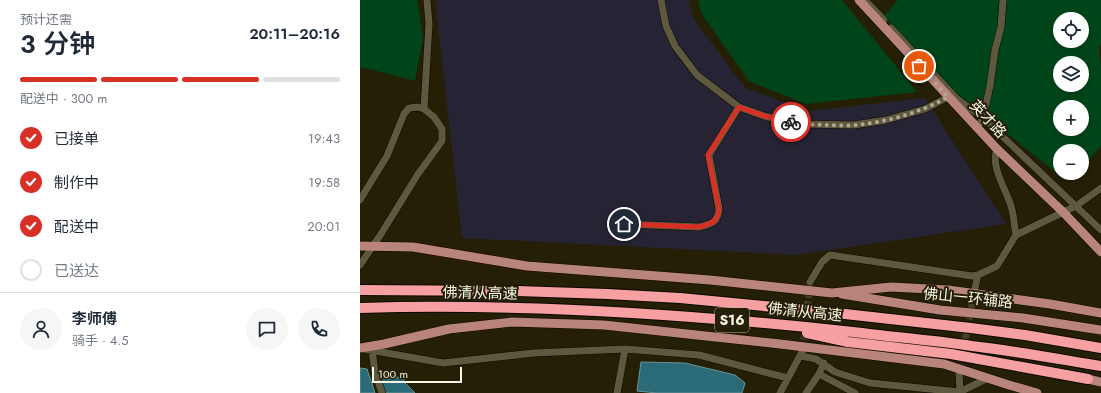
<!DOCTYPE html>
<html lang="zh">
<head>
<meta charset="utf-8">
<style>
	:root { --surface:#fff; --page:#f6f6f7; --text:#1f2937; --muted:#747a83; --line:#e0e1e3; --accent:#d93025 }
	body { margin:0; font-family:Jost,"Noto Sans SC",sans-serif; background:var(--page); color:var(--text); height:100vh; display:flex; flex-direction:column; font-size:15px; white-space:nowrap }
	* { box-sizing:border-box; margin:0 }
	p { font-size:13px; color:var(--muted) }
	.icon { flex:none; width:22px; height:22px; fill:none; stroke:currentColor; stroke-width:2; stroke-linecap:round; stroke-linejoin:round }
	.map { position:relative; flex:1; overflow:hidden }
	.details { display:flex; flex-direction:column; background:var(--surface); width:360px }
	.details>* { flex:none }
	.fabs { position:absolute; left:693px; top:12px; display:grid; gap:8px }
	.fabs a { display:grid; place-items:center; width:36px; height:36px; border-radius:50%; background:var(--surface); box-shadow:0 2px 6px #0003; font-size:20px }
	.scale { position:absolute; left:12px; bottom:10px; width:90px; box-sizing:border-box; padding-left:4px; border:2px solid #f7f5e5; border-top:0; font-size:11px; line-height:14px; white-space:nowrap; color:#f7f5e5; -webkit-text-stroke:3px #241f05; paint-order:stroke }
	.pin { position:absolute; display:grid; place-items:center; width:34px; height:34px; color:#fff; margin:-17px; border:2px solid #fff; border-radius:50%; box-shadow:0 1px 4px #0007 }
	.courier { position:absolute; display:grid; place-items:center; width:40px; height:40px; margin:-20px; border:3px solid #d93025; border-radius:50%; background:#fff; color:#222; box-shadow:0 1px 5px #0007 }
	.overview em { font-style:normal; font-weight:600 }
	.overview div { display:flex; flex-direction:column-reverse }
	.overview { display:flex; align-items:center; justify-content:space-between; height:68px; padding:0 20px }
	h1 { font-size:26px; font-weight:600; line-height:30px }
	.bar { display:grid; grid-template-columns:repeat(4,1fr); gap:6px 4px; align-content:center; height:48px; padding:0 20px }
	.bar i { height:5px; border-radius:3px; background:var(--line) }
	.bar .active { background:var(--accent) }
	.bar p { grid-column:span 4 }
	.line { display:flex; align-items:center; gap:10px; padding:0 20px; border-top:1px solid var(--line) }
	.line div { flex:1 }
	.round { display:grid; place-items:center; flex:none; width:42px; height:42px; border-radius:21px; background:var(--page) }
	ol { padding:0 20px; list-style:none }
	li { display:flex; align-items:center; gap:12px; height:44px }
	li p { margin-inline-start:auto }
	li .icon { padding:4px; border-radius:50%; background:var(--accent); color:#fff; stroke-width:4 }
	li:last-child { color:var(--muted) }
	li i { width:22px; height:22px; border:2px solid var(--line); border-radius:50% }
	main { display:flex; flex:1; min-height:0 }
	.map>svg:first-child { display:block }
</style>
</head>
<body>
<main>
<section class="details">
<div class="overview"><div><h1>3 分钟</h1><p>预计还需</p></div><em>20:11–20:16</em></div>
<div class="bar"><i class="active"></i><i class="active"></i><i class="active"></i><i></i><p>配送中 · 300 m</p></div>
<ol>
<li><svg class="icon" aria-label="check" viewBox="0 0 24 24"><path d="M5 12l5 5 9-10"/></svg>已接单<p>19:43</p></li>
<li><svg class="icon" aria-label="check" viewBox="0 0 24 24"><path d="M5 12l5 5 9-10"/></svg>制作中<p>19:58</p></li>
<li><svg class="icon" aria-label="check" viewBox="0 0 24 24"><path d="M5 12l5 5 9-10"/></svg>配送中<p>20:01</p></li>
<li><i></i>已送达</li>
</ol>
<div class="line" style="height:72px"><a class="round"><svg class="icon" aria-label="person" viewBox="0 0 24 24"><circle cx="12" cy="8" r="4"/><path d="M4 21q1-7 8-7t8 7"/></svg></a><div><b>李师傅</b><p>骑手 · 4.5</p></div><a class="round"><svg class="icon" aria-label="chat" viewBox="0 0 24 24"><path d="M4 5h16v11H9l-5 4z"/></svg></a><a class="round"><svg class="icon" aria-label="phone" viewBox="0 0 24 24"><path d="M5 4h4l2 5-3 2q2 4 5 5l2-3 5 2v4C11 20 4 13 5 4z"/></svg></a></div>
</section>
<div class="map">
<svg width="741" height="393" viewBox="0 0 741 393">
	<rect width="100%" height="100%" fill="#241f05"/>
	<path fill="#262334" d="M75 0H329L333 18 385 88 449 111 565 98 646 224 436 255 102 238Z"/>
	<path fill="#004519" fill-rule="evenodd" d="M0 0H57L63 37 55 81 6 68 0 69Z
		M338 0H482L557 92 446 104 389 81 341 13Z
		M538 0H741V44L739 47 741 67V146L728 161 722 166V151H700V173H714L705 180 594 91 524 16ZM700 19H722V41H700ZM700 63H722V85H700ZM700 107H722V129H700Z"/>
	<path fill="#2b6b77" stroke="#689498" d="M281 362 325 363 375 375 385 383 382 393H297L277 391Z
		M0 368 7 369 15 393H0Z
		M18 374H24L45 379 43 381 55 393H23Z"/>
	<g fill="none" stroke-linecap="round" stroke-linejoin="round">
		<path stroke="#443f27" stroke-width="7" stroke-dasharray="7 3.5" stroke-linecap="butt" d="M443 350 450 282
			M599 371 615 289"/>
		<defs>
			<path id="minor" d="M301 0 306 26 315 46 337 75 379 107 404 116 440 124 494 125 526 120 565 109 588 97
				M505 0 524 20
				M531 28 596 98 623 118 741 230
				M64 109 69 24 67 0
				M617 128 623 118 630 86 635 50 641 27 643 0
				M637 149C630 167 646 189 651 206 654 215 654 225 656 235
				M0 200 27 156 44 114 49 108 58 107 64 109 74 117 82 129V141L58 174 21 234 0 265
				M264 224 339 227C352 224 358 222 359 209L349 155 379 107
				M450 282 462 262 470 255 612 276 618 275 637 266 656 235 716 206 741 188
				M615 288 618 275
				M4 349 83 363 174 353 265 349 339 355 428 378
				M12 350 15 372 22 393
				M441 356 456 359 475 372 510 383 600 392 628 378
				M464 363 459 374 495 393
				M599 371 600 393
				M257 393 265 349
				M420 393 442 352
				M446 393 459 374"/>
			<path id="major" d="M499 0 637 149 703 212 741 252
				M0 246 53 247 167 266 350 280 472 293 531 287 588 290 690 304 741 313
				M482 294 580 310 663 318 741 330
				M0 348 24 344 89 329 152 322 244 325 420 344 584 364 649 385 677 393
				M728 379 741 382"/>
			<path id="highway" d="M0 290 157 291 247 294 320 298 476 313 611 328 665 335 741 348
				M0 308C165 303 329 314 493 332 532 337 572 340 612 346 655 351 698 359 741 366
				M447 333 488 342 591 354 728 379"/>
		</defs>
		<use href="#minor" stroke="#0d0800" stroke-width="8"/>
		<use href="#major" stroke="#0d0800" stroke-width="10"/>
		<use href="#highway" stroke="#0d0800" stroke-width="12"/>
		<use href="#minor" stroke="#5e593e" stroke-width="7"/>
		<use href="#major" stroke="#b9847a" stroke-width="9"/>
		<use href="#highway" stroke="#f6a0a2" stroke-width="10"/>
	</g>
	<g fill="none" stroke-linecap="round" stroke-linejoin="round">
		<path stroke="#adaa97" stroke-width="4" stroke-dasharray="0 7.2" d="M431 122C442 125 453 124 464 125 474 125 485 126 495 125 526 122 560 113 588 97L559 66"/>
		<path stroke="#d93025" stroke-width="5" d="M264 224 339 227C351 224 358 222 359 209L348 155 379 107 404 116 431 122"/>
	</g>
	<g text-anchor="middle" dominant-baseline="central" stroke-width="4" stroke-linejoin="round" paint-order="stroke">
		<rect fill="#241f05" stroke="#b8b5a2" stroke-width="1" x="355" y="308" width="34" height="24" rx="3"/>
		<g font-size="14" font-weight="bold" fill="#f7f5e5">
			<text x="372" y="320">S16</text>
		</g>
		<g font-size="15" fill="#f7f5e5" stroke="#241f05">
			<text transform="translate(628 119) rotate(47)">英才路</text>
			<text transform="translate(120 293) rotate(1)">佛清从高速</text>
			<text transform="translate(608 298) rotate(6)">佛山一环辅路</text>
			<text transform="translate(445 312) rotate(6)">佛清从高速</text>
		</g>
	</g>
</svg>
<div class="fabs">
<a><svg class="icon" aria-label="locate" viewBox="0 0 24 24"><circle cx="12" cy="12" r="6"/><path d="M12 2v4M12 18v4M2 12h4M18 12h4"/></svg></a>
<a><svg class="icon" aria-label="layers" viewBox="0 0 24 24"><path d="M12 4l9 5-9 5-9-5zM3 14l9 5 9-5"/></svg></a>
<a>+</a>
<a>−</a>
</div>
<div class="scale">100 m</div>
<div class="pin" style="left:559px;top:66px;background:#ea580c"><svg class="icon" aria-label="bag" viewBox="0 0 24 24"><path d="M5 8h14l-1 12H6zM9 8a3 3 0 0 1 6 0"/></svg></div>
<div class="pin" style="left:264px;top:224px;background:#1f2937"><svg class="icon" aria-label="home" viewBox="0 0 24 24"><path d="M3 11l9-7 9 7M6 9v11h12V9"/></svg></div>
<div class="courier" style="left:431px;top:122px"><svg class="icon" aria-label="bike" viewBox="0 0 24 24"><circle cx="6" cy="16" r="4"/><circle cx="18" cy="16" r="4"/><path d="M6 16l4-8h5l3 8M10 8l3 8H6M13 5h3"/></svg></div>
</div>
</main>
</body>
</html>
